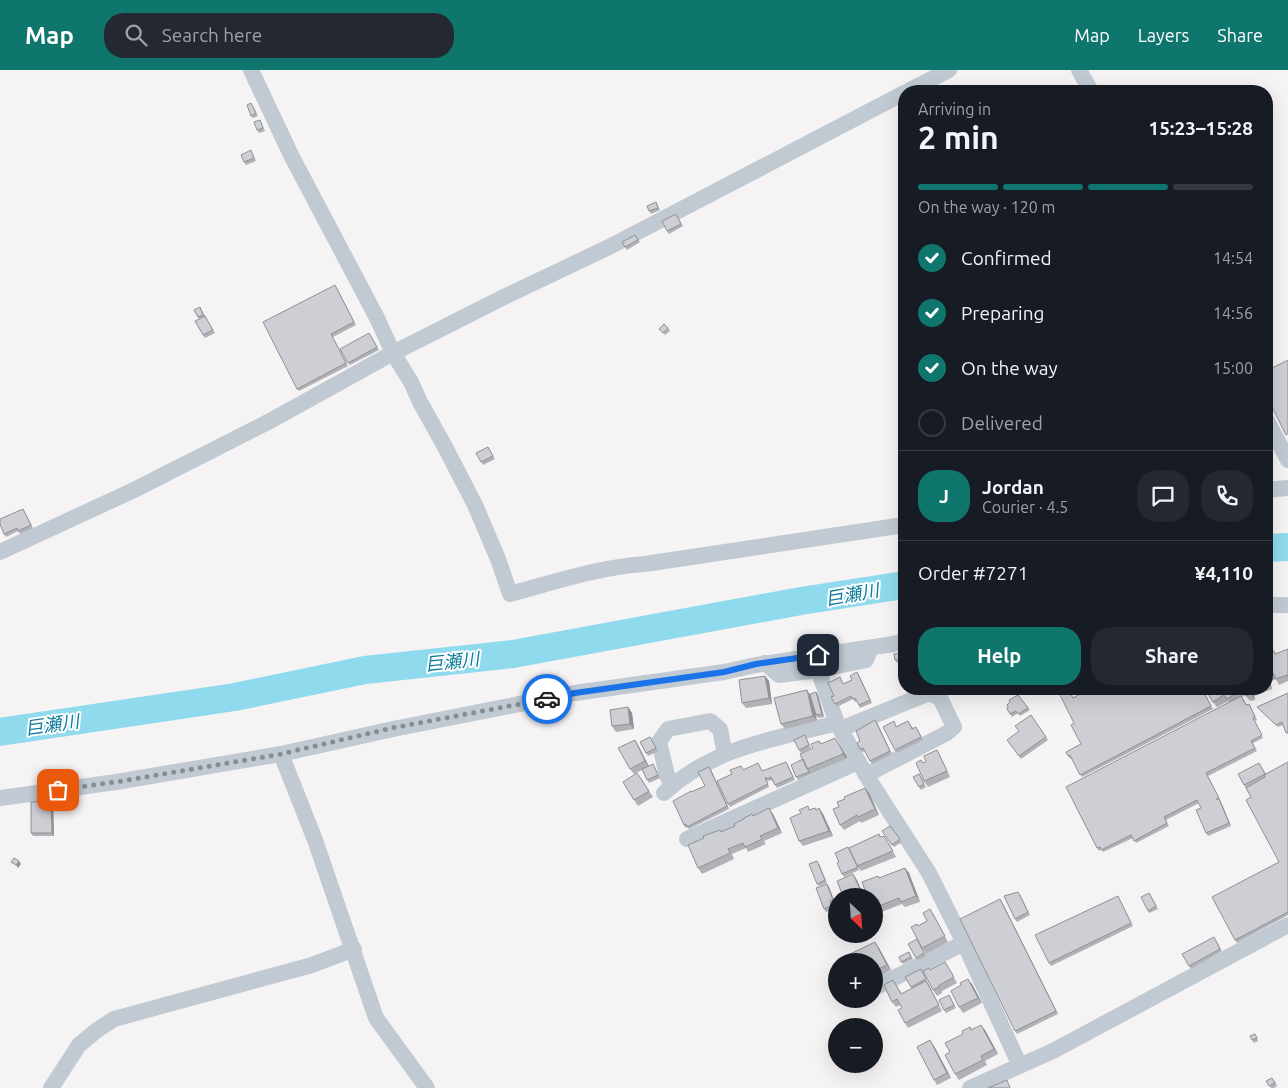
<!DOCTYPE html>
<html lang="en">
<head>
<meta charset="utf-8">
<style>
	:root { --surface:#171b24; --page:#242831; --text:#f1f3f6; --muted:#9ea1a6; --line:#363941; --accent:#0f766e }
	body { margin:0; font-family:Ubuntu,"Noto Sans JP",sans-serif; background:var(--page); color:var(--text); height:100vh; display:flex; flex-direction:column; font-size:19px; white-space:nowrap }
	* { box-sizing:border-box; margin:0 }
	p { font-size:16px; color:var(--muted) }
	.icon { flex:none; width:28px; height:28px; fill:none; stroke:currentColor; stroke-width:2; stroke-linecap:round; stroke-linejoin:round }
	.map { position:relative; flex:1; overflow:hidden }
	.details { position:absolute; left:898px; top:15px; width:375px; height:610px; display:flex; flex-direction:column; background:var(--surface); border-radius:20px; box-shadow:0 5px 20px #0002 }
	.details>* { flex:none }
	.needle { width:32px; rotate:155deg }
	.controls { position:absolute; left:828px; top:818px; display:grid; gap:10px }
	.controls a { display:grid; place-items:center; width:55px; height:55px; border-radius:50%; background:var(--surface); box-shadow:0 5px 20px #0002; font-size:25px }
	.pin { position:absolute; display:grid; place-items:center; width:42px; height:42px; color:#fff; margin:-21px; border-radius:10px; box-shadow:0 2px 8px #0006 }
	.courier { position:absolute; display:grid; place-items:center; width:50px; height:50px; margin:-25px; border:4px solid #1a73e8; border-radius:50%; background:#fff; color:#222; box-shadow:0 1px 6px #0007 }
	.overview em { font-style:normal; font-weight:700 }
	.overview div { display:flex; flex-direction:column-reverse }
	.overview { display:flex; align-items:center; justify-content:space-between; height:85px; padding:0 20px }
	h1 { font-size:32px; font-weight:700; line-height:38px }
	.bar { display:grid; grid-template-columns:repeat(4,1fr); gap:8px 5px; align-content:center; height:60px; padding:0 20px }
	.bar i { height:6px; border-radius:4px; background:var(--line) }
	.bar .active { background:var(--accent) }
	.bar p { grid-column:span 4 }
	.line { display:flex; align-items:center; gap:12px; padding:0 20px; border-top:1px solid var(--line) }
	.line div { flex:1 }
	.round { display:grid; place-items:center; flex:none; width:52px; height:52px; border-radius:20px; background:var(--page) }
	ol { padding:0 20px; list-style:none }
	li { display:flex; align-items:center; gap:15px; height:55px }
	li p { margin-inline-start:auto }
	li .icon { padding:5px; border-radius:50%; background:var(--accent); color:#fff; stroke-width:4 }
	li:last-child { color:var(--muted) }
	li i { width:28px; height:28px; border:2px solid var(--line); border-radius:50% }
	.cta { display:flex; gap:10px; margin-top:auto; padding:10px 20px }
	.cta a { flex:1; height:58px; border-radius:20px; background:var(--accent); color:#fff; font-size:20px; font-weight:700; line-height:58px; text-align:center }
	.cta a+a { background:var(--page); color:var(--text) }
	header { display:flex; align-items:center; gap:30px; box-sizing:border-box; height:70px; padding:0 25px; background:var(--accent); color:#fff }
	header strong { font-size:24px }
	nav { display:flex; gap:28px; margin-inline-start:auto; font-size:18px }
	.search { width:350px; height:45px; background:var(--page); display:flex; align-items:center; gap:12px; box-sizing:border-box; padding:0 18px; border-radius:20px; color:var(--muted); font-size:19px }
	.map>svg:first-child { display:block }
</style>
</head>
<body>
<header>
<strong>Map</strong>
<div class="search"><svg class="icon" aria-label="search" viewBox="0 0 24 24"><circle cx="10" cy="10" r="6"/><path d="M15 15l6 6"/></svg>Search here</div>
<nav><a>Map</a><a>Layers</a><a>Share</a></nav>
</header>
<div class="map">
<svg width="1288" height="1018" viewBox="0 0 1288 1018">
	<rect width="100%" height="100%" fill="#f5f3f3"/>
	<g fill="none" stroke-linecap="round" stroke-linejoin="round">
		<path stroke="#90daee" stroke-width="28" d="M1266 478 1288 477
			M0 662 235 627 365 600 513 584 801 531 904 515"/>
		<path stroke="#c1cad2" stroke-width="16" d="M251 0 292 87 377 248 393 283 411 312 420 332 444 375 475 435 498 489 510 524C555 512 599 497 645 494L904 455
			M1079 0 1091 21
			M908 21 949 0
			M1266 349 1288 390
			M1266 420 1288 418
			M0 482 134 420 270 351 393 283 504 227 611 176 904 23
			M1266 535H1288
			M765 593 779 605 818 600 837 653 866 705 929 803 964 873 1020 996
			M818 600 866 590 871 578
			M841 659 929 623 940 628 954 657 947 663 866 705
			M281 684 315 770 376 948 427 1018
			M672 716 667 705 659 672 668 659 710 651 720 659 725 684
			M664 723C713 677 775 669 837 653
			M0 728 116 712 281 684 393 659 575 623 724 602 756 595 893 574 904 571
			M687 769 858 692
			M874 918 964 873
			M51 1018 79 975 97 960 114 949 312 895 354 879
			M970 1018 1053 981 1288 855"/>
	</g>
	<path fill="#b0b2b7" d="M253 36 258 46 253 48 251 46Z
		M260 50 265 61 259 63 257 60Z
		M251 80 256 91 246 95 244 92Z
		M656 132 660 140 651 144 649 141Z
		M676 144 683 156 669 164 667 161Z
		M635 165 640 172 627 180 622 172Z
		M337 218 356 255 333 267 348 296 299 321 297 319Z
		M200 237 215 263 205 268 203 265 199 249 198 247Z
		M668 258 670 261 665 265 659 259Z
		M371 266 379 280 350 295 348 293Z
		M488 377 495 389 483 395 476 383Z
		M23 439 33 458 20 464 18 461 6 467 4 464Z
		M1288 579V611L1279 615 1276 609 1270 612 1272 619 1254 626 1255 630 1250 631 1245 625 1242 627 1247 635 1249 634 1251 637 1257 650 1255 651 1263 668 1253 673 1257 681 1208 706 1221 732 1231 756 1208 766 1206 763 1201 738 1199 733 1166 750 1169 756 1136 773 1133 768 1103 782 1101 779 1099 781 1097 778 1229 632 1228 631 1217 637 1213 632 1231 619H1266V583L1273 580 1276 584Z
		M904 582V592L897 593 895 590Z
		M857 602 872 633 860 638 857 631 855 632 853 629 837 637 835 634 834 626 842 610 843 614 852 610Z
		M765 606 769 611 772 634 746 638 742 633Z
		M1090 619H1129L1132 624 1202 619 1213 639 1082 707 1071 688 1070 689 1066 682 1081 674 1074 653 1073 628Z
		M807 620 810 625 816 622 818 625 824 647 818 648 816 646 817 651 785 659 781 654Z
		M1288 623V665L1283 655 1278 657 1257 637Z
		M1018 625 1030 640 1020 646 1018 643 1012 647 1007 639Z
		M628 637 632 643 634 659 616 662 612 656Z
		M1031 645 1048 670 1021 689 1007 670 1019 661Z
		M908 651 913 658 918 660 923 670 896 683 895 680 897 656Z
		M877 652 892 684 872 694 865 681 862 682 860 679V671Z
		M805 665 811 678 801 683 799 680Z
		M650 667 658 681 648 686 646 683Z
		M819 671 822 674H839L847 687 846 689 811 704 810 703 811 704 798 710 796 707 803 689Z
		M638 675 649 696 655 697 660 708 649 713 642 700 634 704 630 699Z
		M937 680 940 685 950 707 928 717 924 711 921 690 923 693 926 692Z
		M1288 692V845L1237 873 1235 870 1279 792 1251 727 1244 715 1259 693 1266 704Z
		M758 693 762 701 788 695 795 710 777 718 772 710 769 711 768 710 767 711 769 717 730 737 728 734Z
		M711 700 729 739 689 759 687 757 686 758 684 755 691 722 705 716Z
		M919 704 926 717 921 720 919 717Z
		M641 708 653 727 638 736 634 730Z
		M869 723 879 745 861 753 860 751 844 760 840 755Z
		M51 731 53 734 54 766H33L31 763Z
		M819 738 823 744 833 766 803 776 799 771 810 740H816Z
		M773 744 782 763 764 771 766 774 748 782 746 778 732 784 734 789 702 804 698 798 721 762 735 756 753 746Z
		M890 756 902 772 894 777 882 761Z
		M879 764 881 767 884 766 896 787 861 801 858 797 859 800 844 807 842 804 839 792 850 780Z
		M819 793 827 813 819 816 817 814Z
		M905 798 909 803 920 832 905 837 902 834 876 844 874 841V826L878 806 880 808Z
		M827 814 829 817 835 833 832 834 833 839 826 842 824 839Z
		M1020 824 1030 845 1017 852 1015 849Z
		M1118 826 1133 856 1051 896 1049 893Z
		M1151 826 1158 839 1149 843 1148 841Z
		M1002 832 1058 944 1017 964 1015 961Z
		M930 839 934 845 948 872 926 884 920 874 926 886 918 890 916 888 918 856 927 851Z
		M1216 870 1222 881 1191 899 1189 896Z
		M879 878 891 900 874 909V891Z
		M909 882 913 889 903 894 901 892Z
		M945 892 957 913 942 921V923L937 926 933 920 930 900Z
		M921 899 942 941 908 958 905 953 902 938 900 935 896 937 892 932 893 910 902 924 912 919 905 907Z
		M968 909 972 914 982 933 963 943 959 937 961 915Z
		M949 925 956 938 946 943 944 940Z
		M970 957 972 959 985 960 998 984 985 991 987 995 959 1010 955 1004 950 982 963 964Z
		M1257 967 1258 971 1254 973 1252 970Z
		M934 976 951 1008 937 1015 934 1010Z
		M1274 1010 1277 1016 1274 1018H1271L1266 1011Z"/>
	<path fill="#909195" d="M857 602 859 605 872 633 870 630Z
		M765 606 769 611 772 634 769 628Z
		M1266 606 1270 612 1272 619 1269 614Z
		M807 620 810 625 817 651 813 646Z
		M1250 620 1254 626 1255 630 1251 624Z
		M816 622 818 625 824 647 822 644Z
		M628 637 632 643 634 659 630 654Z
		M635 670 638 675 649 697 645 691Z
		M839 674 847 687 846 689 843 684Z
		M709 697 711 700 729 739 727 736Z
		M1206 703 1221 732 1231 756 1229 753 1219 729Z
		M865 718 869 723 879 745 875 739Z
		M51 731 53 734 54 766 52 763Z
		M769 738 773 744 782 763 778 758Z
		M819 738 823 744 833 766 829 761Z
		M19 791 21 794 18 798 16 795Z
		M905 798 909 803 920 832 916 826Z
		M853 804 857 810 864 826H863Z
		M827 814 829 817 835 833 833 830Z
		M1000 829 1002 832 1058 944 1056 941Z
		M875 872 879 878 891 900 887 895Z
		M968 909 972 914 982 933 978 928Z
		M981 955 985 960 998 984 994 979Z
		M930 970 934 976 951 1008 947 1003Z"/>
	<path fill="#cdcfd5" stroke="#909195" d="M251 33 256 43 251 46 247 35Z
		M260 50 263 58 257 60 254 52Z
		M251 80 254 88 244 92 241 85Z
		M656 132 658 138 649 141 647 136Z
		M676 144 681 154 667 161 662 151Z
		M635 165 638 170 625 177 622 172Z
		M335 215 354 252 331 264 346 293 297 319 263 252Z
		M200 237 203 245 198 247 194 240Z
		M205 246 213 260 203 265 195 251Z
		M664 254 668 258 663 263 659 259Z
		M369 263 377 277 348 293 340 279Z
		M1288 290V364L1286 365 1266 325V301Z
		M488 377 493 386 481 392 476 383Z
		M23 439 31 455 18 461 17 458 4 464 0 454V449Z
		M1288 579V607L1287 605 1276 609 1273 603 1266 606V583L1273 580 1275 584Z
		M904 582V589L895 590 894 584Z
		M857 602 870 630 859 635 855 628 853 629 851 626 835 634 831 627 834 626 828 613 840 607 843 614 852 610 850 606Z
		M765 606 769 628 742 633 739 610Z
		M1266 606 1269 614 1266 615Z
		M1057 619H1068L1073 628 1090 619H1129L1131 624 1141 619H1202L1211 636 1080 705 1070 685 1068 686 1066 682 1081 674 1071 655 1074 653Z
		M1205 619H1229L1230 620 1231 619H1255L1250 620 1251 624 1246 626 1241 620 1227 629 1224 625 1213 632Z
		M807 620 813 646 781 654 774 628Z
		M816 622 822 644 816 645 810 624Z
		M1288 623V662L1286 663 1282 652 1276 655 1257 637Z
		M1018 625 1028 638 1018 644 1016 641 1010 644 1007 639 1008 637 1007 635 1010 632 1009 630Z
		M1241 626 1246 635 1249 634 1255 647 1253 648 1262 665 1251 671 1255 678 1206 703 1219 728 1216 729H1219L1229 753 1206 763 1196 740 1201 738 1197 730 1164 747 1167 753 1134 771 1131 765 1101 780 1100 777 1097 778 1066 717Z
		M628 637 630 654 612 656 610 640Z
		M1031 645 1046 667 1019 686 1007 670 1019 661 1015 656Z
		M875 650 890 681 870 691 863 678 860 679 857 673 860 671 856 661Z
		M894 651 896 657 908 651 912 659 916 657 921 667 895 680 883 657Z
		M805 665 809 675 799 680 794 670Z
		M650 667 656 678 646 683 640 672Z
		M835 668 843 682V684L807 699 800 684 813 678 811 674 819 671 821 674Z
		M635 670 645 691 630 699 618 678Z
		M937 680 947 701 924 711 916 693 921 690 923 693 926 692 924 686Z
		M803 689 809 702 796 707 791 695Z
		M786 692 793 707 775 715 771 707 767 709 766 707 765 708 768 714 728 734 717 711 732 704 730 700 741 696 743 700 758 693 762 701Z
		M1288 692V842L1235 870 1212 827 1279 792 1246 730 1251 727 1246 718 1265 707 1264 705Z
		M1259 693 1265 704 1244 715 1238 704Z
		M653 694 658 705 647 710 642 699Z
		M709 697 727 736 687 757 686 754 684 755 673 731 691 721V722L705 716 698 702Z
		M637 703 649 721 634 730 623 712Z
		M919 704 924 714 919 717 913 707Z
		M865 718 875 739 858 747 857 745 840 755 833 739 839 737 837 732 845 729 844 727Z
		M51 731 52 763H31V732Z
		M808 736 809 740 815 738 816 740 819 738 829 761 799 771 790 748 801 743 799 740Z
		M769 738 778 758 760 766 762 769 745 777 743 773 728 779 730 783 698 798 688 775 704 768 703 766 720 760 721 762 735 756 734 754 744 749V748L752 744 753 746Z
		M890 756 900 769 892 775 882 761Z
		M879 764 880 767 884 766 893 781 857 796 849 778Z
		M848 777 858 797 842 804 837 793 839 792 835 783Z
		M14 788 19 791 16 795 11 792Z
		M817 791 825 810 817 814 809 794Z
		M905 798 916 826 901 832 899 828 874 838V826H867L862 812 878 806 879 808Z
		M853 804 863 826H843L837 811Z
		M827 814 833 830 830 831 831 836 824 839 816 818Z
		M1018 822 1028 842 1015 849 1004 826Z
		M1149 823 1156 836 1148 841 1141 827Z
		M1118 826 1131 853 1049 893 1035 865Z
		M1000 829 1056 941 1015 961 960 849Z
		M930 839 945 866 922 878 911 857 917 854 918 856 927 851 923 843Z
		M1214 867 1220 879 1189 896 1182 884Z
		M917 869 924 883 916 888 908 874Z
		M875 872 887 895 874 901V891H851L848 885Z
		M909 882 911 887 901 892 899 887Z
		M945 892 954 907 938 916 939 917 933 920 923 901 929 898 930 900Z
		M921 899 926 909 911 917 905 907Z
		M968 909 978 928 959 937 951 921 961 915 960 913Z
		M893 910 901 924 926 911 939 935 905 953 898 940 902 938 897 929 892 932 884 915Z
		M949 925 954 935 944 940 939 930Z
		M981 955 994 979 981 986 983 990 955 1004 945 985 950 982 945 973 963 964 962 961 970 957 971 960Z
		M1255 964 1257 968 1252 970 1250 966Z
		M930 970 947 1003 934 1010 917 977Z
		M1272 1008 1275 1013 1269 1016 1266 1011Z
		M1007 1010 1010 1018H988Z"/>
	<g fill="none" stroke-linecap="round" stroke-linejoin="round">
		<path stroke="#868d94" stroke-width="5" stroke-dasharray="0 9" d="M58 720 116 712 281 684 392 658 547 629"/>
		<path stroke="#1a73e8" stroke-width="6" d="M547 629 575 623 724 602 756 594 818 585"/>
	</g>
	<g text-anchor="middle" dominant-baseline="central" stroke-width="4" stroke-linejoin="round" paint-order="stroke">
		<g font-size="18" font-style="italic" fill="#0c7c9b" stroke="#fff">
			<text transform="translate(852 524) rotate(-10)">巨瀬川</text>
			<text transform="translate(452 591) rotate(-6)">巨瀬川</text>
			<text transform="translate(52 654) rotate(-8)">巨瀬川</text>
		</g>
	</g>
</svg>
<div class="controls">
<a><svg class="needle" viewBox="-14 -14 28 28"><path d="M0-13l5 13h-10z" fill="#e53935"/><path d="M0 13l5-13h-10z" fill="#9ea1a6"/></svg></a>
<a>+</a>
<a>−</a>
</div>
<div class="pin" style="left:58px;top:720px;background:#ea580c"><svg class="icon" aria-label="bag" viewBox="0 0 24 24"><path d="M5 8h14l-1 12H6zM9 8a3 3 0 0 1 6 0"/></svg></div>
<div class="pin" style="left:818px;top:585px;background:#1f2937"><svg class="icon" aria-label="home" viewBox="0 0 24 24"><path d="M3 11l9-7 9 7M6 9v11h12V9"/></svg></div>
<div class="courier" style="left:547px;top:629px"><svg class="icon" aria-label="car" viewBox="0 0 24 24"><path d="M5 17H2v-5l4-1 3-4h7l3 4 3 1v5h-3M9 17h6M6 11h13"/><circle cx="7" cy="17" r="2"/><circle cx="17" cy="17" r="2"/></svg></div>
<section class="details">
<div class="overview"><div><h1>2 min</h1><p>Arriving in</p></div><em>15:23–15:28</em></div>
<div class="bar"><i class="active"></i><i class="active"></i><i class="active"></i><i></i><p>On the way · 120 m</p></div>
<ol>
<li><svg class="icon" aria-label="check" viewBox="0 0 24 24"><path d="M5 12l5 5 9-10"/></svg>Confirmed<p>14:54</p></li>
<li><svg class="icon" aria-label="check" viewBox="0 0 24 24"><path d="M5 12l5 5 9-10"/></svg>Preparing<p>14:56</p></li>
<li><svg class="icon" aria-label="check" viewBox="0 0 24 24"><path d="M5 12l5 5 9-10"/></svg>On the way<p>15:00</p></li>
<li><i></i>Delivered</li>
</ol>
<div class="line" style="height:90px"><b class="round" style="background:var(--accent);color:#fff">J</b><div><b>Jordan</b><p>Courier · 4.5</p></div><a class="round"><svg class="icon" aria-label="chat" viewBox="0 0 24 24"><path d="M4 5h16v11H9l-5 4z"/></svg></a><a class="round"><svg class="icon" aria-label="phone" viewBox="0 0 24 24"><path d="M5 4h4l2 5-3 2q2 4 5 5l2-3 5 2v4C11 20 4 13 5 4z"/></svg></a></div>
<div class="line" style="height:65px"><div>Order #7271</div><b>¥4,110</b></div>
<div class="cta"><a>Help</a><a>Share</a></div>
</section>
</div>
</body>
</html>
